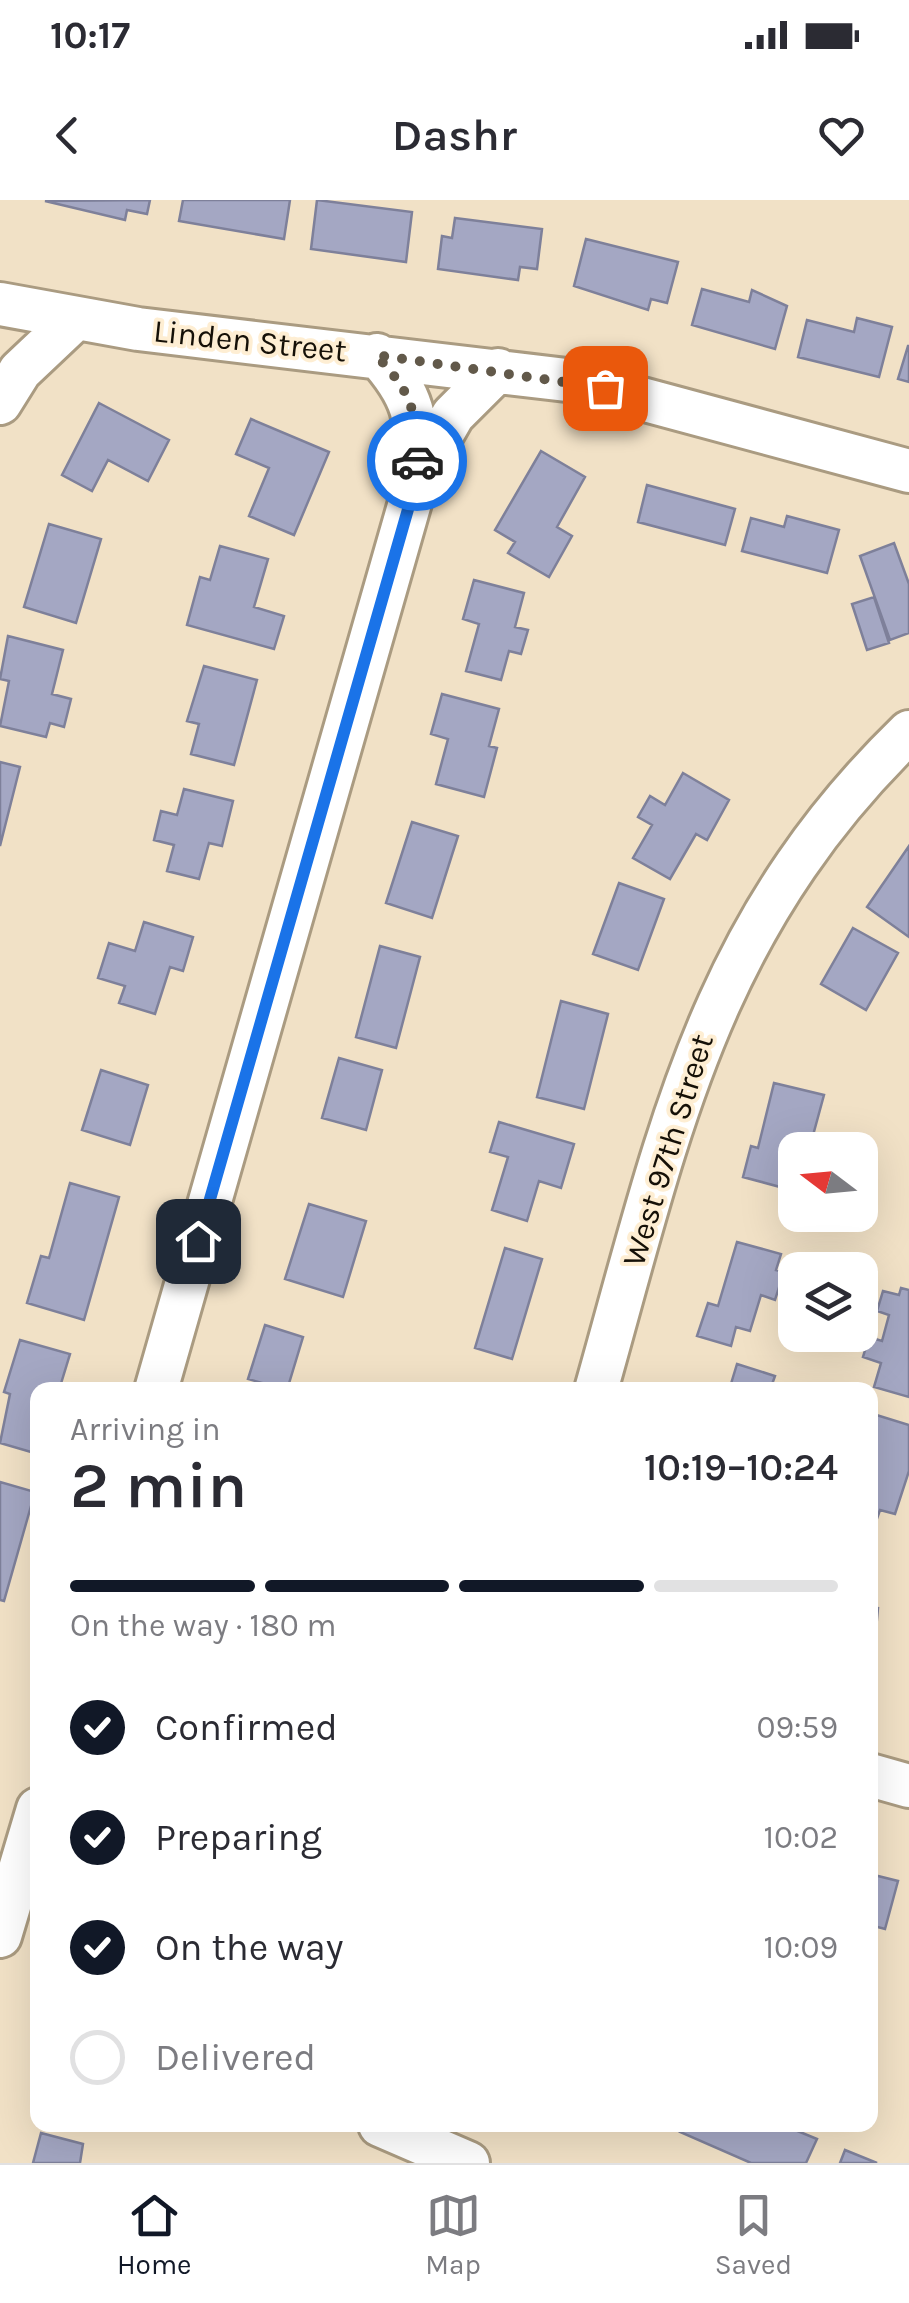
<!DOCTYPE html>
<html lang="en">
<head>
<meta charset="utf-8">
<style>
	:root { --surface:#fff; --page:#f2f2f3; --text:#2b2b33; --muted:#7c7c81; --line:#e1e1e2; --accent:#111827 }
	body { margin:0; font-family:Karla,sans-serif; background:var(--page); color:var(--text); height:100vh; display:flex; flex-direction:column; font-size:38px; white-space:nowrap }
	* { box-sizing:border-box; margin:0 }
	p { font-size:32px; color:var(--muted) }
	.icon { flex:none; width:55px; height:55px; fill:none; stroke:currentColor; stroke-width:2; stroke-linecap:round; stroke-linejoin:round }
	.map { position:relative; flex:1; overflow:hidden }
	.details { position:absolute; left:30px; top:1182px; width:848px; height:750px; display:flex; flex-direction:column; background:var(--surface); border-radius:20px; box-shadow:0 10px 40px #0002 }
	.details>* { flex:none }
	.needle { width:65px; rotate:286deg }
	.fabs { position:absolute; left:778px; top:932px; display:grid; gap:20px }
	.fabs a { display:grid; place-items:center; width:100px; height:100px; border-radius:20px; background:var(--surface); box-shadow:0 10px 40px #0002; font-size:50px }
	.pin { position:absolute; display:grid; place-items:center; width:85px; height:85px; color:#fff; margin:-42px; border-radius:20px; box-shadow:0 5px 15px #0006 }
	.courier { position:absolute; display:grid; place-items:center; width:100px; height:100px; margin:-50px; border:8px solid #1a73e8; border-radius:50%; background:#fff; color:#222; box-shadow:0 2px 12px #0007 }
	.head em { font-style:normal; font-weight:600 }
	.head div { display:flex; flex-direction:column-reverse }
	.head { display:flex; align-items:center; justify-content:space-between; height:170px; padding:0 40px }
	h1 { font-size:65px; font-weight:600; line-height:75px }
	.bar { display:grid; grid-template-columns:repeat(4,1fr); gap:15px 10px; align-content:center; height:120px; padding:0 40px }
	.bar i { height:12px; border-radius:8px; background:var(--line) }
	.bar .on { background:var(--accent) }
	.bar p { grid-column:span 4 }
	ol { padding:0 40px; list-style:none }
	li { display:flex; align-items:center; gap:30px; height:110px }
	li p { margin-inline-start:auto }
	li .icon { padding:10px; border-radius:50%; background:var(--accent); color:#fff; stroke-width:4 }
	li:last-child { color:var(--muted) }
	li i { width:55px; height:55px; border:5px solid var(--line); border-radius:50% }
	.status { display:flex; justify-content:space-between; align-items:center; height:70px; padding:0 50px; background:var(--surface); direction:ltr }
	.status svg { height:28px; fill:currentColor }
	header { display:flex; justify-content:space-between; align-items:center; height:130px; padding:0 40px; background:var(--surface); font-size:45px; font-weight:600 }
	.tabs { display:flex; justify-content:space-around; align-items:center; height:140px; border-top:2px solid var(--line); background:var(--surface); font-size:28px; color:var(--muted) }
	.tabs a { display:grid; justify-items:center; gap:5px }
	.tabs .on { color:var(--accent) }
	.map>svg:first-child { display:block }
</style>
</head>
<body>
<div class="status"><b>10:17</b><svg viewBox="0 0 49 12"><path d="M0 12V9h3v3zM5 12V6h3v6zM10 12V3h3v9zM15 12V0h3v12zM26 1h20v11H26zM47 4h2v5h-2z"/></svg></div>
<header><svg class="icon" aria-label="back" viewBox="0 0 24 24"><path d="M15 5l-7 7 7 7"/></svg>Dashr<svg class="icon" aria-label="heart" viewBox="0 0 24 24"><path d="M12 20l-8-8c-3-5 5-10 8-4 3-6 11-1 8 4z"/></svg></header>
<div class="map">
<svg width="909" height="1963" viewBox="0 0 909 1963">
	<rect width="100%" height="100%" fill="#f1e1c6"/>
	<path fill="#a4a7c3" stroke="#7e809a" stroke-width="2.5" d="M150 0 147 14 127 10 125 20 45 1Z
		M183 0H290L284 39 179 21Z
		M317 0 412 12 406 62 311 49Z
		M455 18 542 29 537 69 520 67 518 80 438 69 442 36 452 38Z
		M586 39 678 62 667 103 651 99 648 110 574 86Z
		M702 89 749 102 752 90 787 106 775 149 692 125Z
		M857 118 892 127 879 177 798 157 807 120 854 132Z
		M908 146H909V182L898 179Z
		M99 203 169 240 148 281 108 260 92 291 62 275Z
		M251 219 329 252 294 335 249 316 269 268 236 254Z
		M541 251 585 277 557 327 572 336 549 377 508 353 515 342 495 330Z
		M647 285 735 309 725 345 638 322Z
		M787 316 839 330 827 373 742 351 751 318 784 327Z
		M49 324 101 339 76 423 24 407Z
		M894 343 909 384V433L890 440 860 356Z
		M220 346 268 359 254 407 284 416 274 449 187 425 200 377 210 380Z
		M474 380 524 393 515 427 528 430 521 454 509 451 501 480 466 471 479 424 463 419Z
		M874 397 889 443 867 450 852 404Z
		M8 436 63 450 52 494 71 499 64 527 50 523 46 537 0 526 9 481 0 479Z
		M204 466 257 480 234 565 191 554 199 524 187 521Z
		M442 494 499 509 489 546 497 548 484 597 436 584 448 539 431 534Z
		M0 562 20 567 0 646Z
		M683 573 729 600 707 640 696 634 670 679 633 658 652 625 638 617 650 596 665 605Z
		M184 589 233 601 222 646 209 643 199 679 167 671 174 645 154 640 161 611 177 615Z
		M412 622 458 636 432 718 386 703Z
		M909 646V737L867 707Z
		M619 683 664 699 638 770 593 754Z
		M144 722 193 737 183 771 170 767 155 814 119 803 125 786 98 778 109 743 135 751Z
		M853 728 898 753 866 810 821 784Z
		M380 746 420 757 396 848 356 837Z
		M561 801 608 814 584 909 537 897Z
		M339 858 382 870 366 930 322 918Z
		M101 870 148 885 130 945 82 930Z
		M774 883 824 895 809 950H795V991L743 977 751 946 758 948Z
		M499 922 574 944 561 988 539 981 527 1021 492 1010 508 957 490 952Z
		M70 983 119 997 84 1120 27 1103 41 1056 49 1058Z
		M309 1004 366 1021 343 1097 285 1079Z
		M737 1042 781 1054 776 1070 784 1072 775 1100 761 1095 750 1131 736 1127 731 1146 697 1136 708 1103 718 1106Z
		M505 1048 542 1059 512 1159 475 1148Z
		M901 1088 909 1090V1197L874 1187 881 1163 863 1157 869 1137 882 1141 889 1115 877 1111 883 1091 899 1095Z
		M265 1125 303 1137 287 1190 248 1179Z
		M20 1140 70 1154 59 1190H38V1254L0 1243 10 1194 4 1192Z
		M737 1164 775 1176 770 1190 730 1187Z
		M870 1213 909 1225V1271L895 1314 880 1310 872 1333Z
		M0 1282 35 1292 4 1401 0 1400Z
		M870 1407 878 1408 873 1463 870 1462Z
		M870 1674 898 1681 885 1729 870 1725Z
		M684 1925H783L817 1939 806 1963H751L680 1932Z
		M41 1933 83 1944 80 1963H33Z
		M845 1950 877 1963H840Z"/>
	<g fill="none" stroke-linecap="round" stroke-linejoin="round">
		<defs>
			<path id="minor" d="M0 104 138 129 575 181 909 271
				M377 155C417 200 416 218 417 277
				M0 203 20 171 74 120
				M156 1190 417 278 453 215 498 170
				M596 1190C669 932 708 727 909 532
				M870 1575 909 1586
				M0 1736 38 1609
				M380 1925 468 1963"/>
		</defs>
		<use href="#minor" stroke="#aa9b81" stroke-width="48"/>
		<use href="#minor" stroke="#fff" stroke-width="42"/>
	</g>
	<g fill="none" stroke-linecap="round" stroke-linejoin="round">
		<path stroke="#62594a" stroke-width="10" stroke-dasharray="0 18" d="M417 261C416 208 412 194 376 155L605 188"/>
		<path stroke="#1a73e8" stroke-width="12" d="M198 1041 417 278V261"/>
	</g>
	<g text-anchor="middle" dominant-baseline="central" stroke-width="8" stroke-linejoin="round" paint-order="stroke">
		<g font-size="32" fill="#151007" stroke="#feeed3">
			<text transform="translate(250 141) rotate(6)">Linden Street</text>
			<text transform="translate(668 950) rotate(-73)">West 97th Street</text>
		</g>
	</g>
</svg>
<div class="fabs">
<a><svg class="needle" viewBox="-14 -14 28 28"><path d="M0-13l5 13h-10z" fill="#e53935"/><path d="M0 13l5-13h-10z" fill="#7c7c81"/></svg></a>
<a><svg class="icon" aria-label="layers" viewBox="0 0 24 24"><path d="M12 4l9 5-9 5-9-5zM3 14l9 5 9-5"/></svg></a>
</div>
<div class="pin" style="left:605px;top:188px;background:#ea580c"><svg class="icon" aria-label="bag" viewBox="0 0 24 24"><path d="M5 8h14l-1 12H6zM9 8a3 3 0 0 1 6 0"/></svg></div>
<div class="pin" style="left:198px;top:1041px;background:#1f2937"><svg class="icon" aria-label="home" viewBox="0 0 24 24"><path d="M3 11l9-7 9 7M6 9v11h12V9"/></svg></div>
<div class="courier" style="left:417px;top:261px"><svg class="icon" aria-label="car" viewBox="0 0 24 24"><path d="M5 17H2v-5l4-1 3-4h7l3 4 3 1v5h-3M9 17h6M6 11h13"/><circle cx="7" cy="17" r="2"/><circle cx="17" cy="17" r="2"/></svg></div>
<section class="details">
<div class="head"><div><h1>2 min</h1><p>Arriving in</p></div><em>10:19–10:24</em></div>
<div class="bar"><i class="on"></i><i class="on"></i><i class="on"></i><i></i><p>On the way · 180 m</p></div>
<ol>
<li><svg class="icon" aria-label="check" viewBox="0 0 24 24"><path d="M5 12l5 5 9-10"/></svg>Confirmed<p>09:59</p></li>
<li><svg class="icon" aria-label="check" viewBox="0 0 24 24"><path d="M5 12l5 5 9-10"/></svg>Preparing<p>10:02</p></li>
<li><svg class="icon" aria-label="check" viewBox="0 0 24 24"><path d="M5 12l5 5 9-10"/></svg>On the way<p>10:09</p></li>
<li><i></i>Delivered</li>
</ol>
</section>
</div>
<nav class="tabs">
<a class="on"><svg class="icon" aria-label="home" viewBox="0 0 24 24"><path d="M3 11l9-7 9 7M6 9v11h12V9"/></svg>Home</a>
<a><svg class="icon" aria-label="map" viewBox="0 0 24 24"><path d="M3 6l6-2 6 2 6-2v14l-6 2-6-2-6 2zM9 4v14M15 6v14"/></svg>Map</a>
<a><svg class="icon" aria-label="saved" viewBox="0 0 24 24"><path d="M7 4h10v16l-5-4-5 4z"/></svg>Saved</a>
</nav>
</body>
</html>
